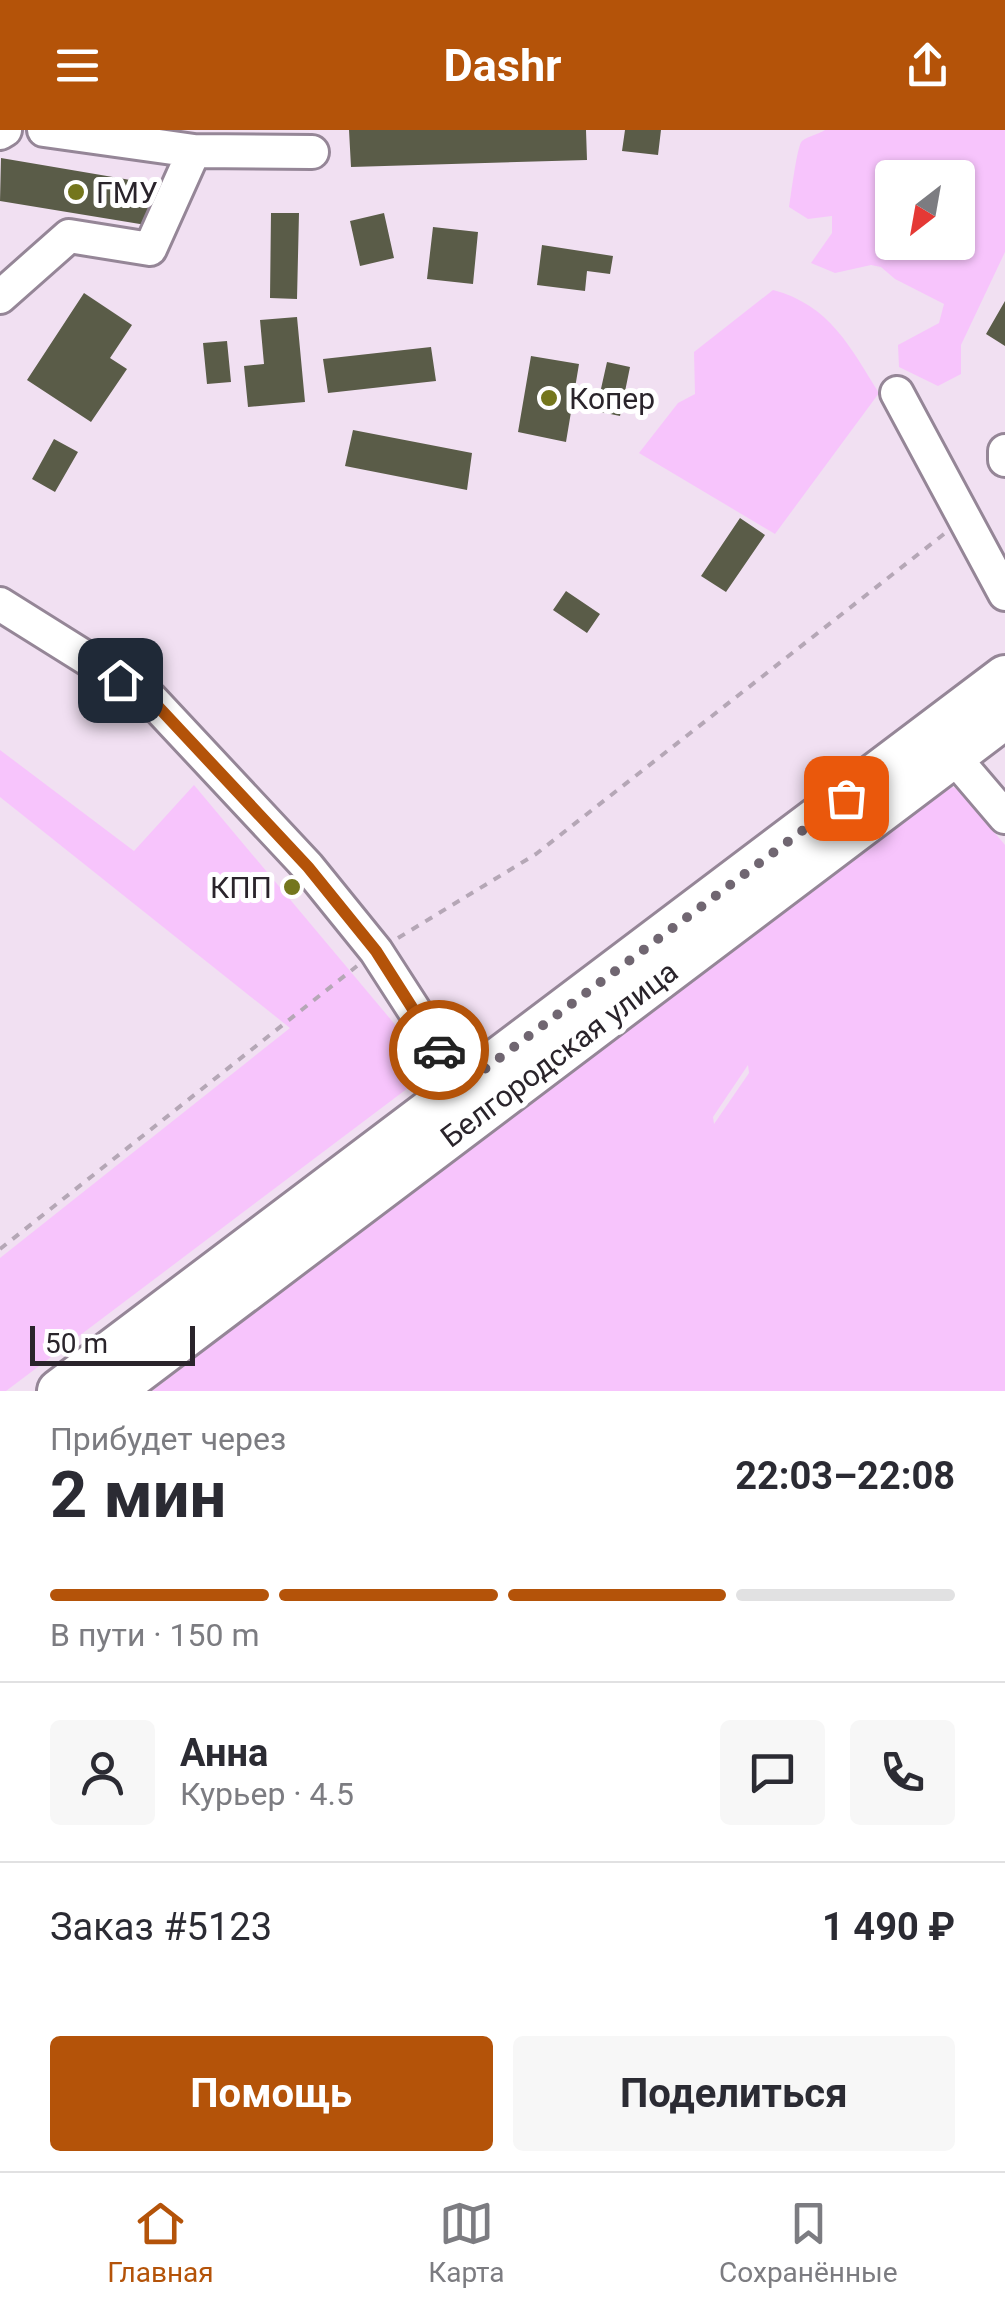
<!DOCTYPE html>
<html lang="ru">
<head>
<meta charset="utf-8">
<style>
	:root { --surface:#fff; --page:#f7f7f7; --text:#2b2b33; --muted:#7c7c81; --line:#e1e1e2; --accent:#b45309 }
	body { margin:0; font-family:Roboto,sans-serif; background:var(--page); color:var(--text); height:100vh; display:flex; flex-direction:column; font-size:38px; white-space:nowrap }
	* { box-sizing:border-box; margin:0 }
	p { font-size:32px; color:var(--muted) }
	.icon { flex:none; width:55px; height:55px; fill:none; stroke:currentColor; stroke-width:2; stroke-linecap:round; stroke-linejoin:round }
	.map { position:relative; height:1261px; overflow:hidden }
	.details { display:flex; flex-direction:column; background:var(--surface); flex:1 }
	.details>* { flex:none }
	.needle { width:65px; rotate:211deg }
	.controls { position:absolute; left:875px; top:30px; display:grid; gap:20px }
	.controls a { display:grid; place-items:center; width:100px; height:100px; border-radius:10px; background:var(--surface); box-shadow:0 2px 8px #0004; font-size:50px }
	.scale { position:absolute; left:30px; bottom:25px; width:165px; box-sizing:border-box; padding-left:10px; border:5px solid #2a242b; border-top:0; font-size:28px; line-height:35px; white-space:nowrap; color:#2a242b; -webkit-text-stroke:8px #fff; paint-order:stroke }
	.pin { position:absolute; display:grid; place-items:center; width:85px; height:85px; color:#fff; margin:-42px; border-radius:20px; box-shadow:0 5px 15px #0006 }
	.courier { position:absolute; display:grid; place-items:center; width:100px; height:100px; margin:-50px; border:8px solid #b45309; border-radius:50%; background:#fff; color:#222; box-shadow:0 2px 12px #0007 }
	.headline em { font-style:normal; font-weight:700 }
	.headline div { display:flex; flex-direction:column-reverse }
	.headline { display:flex; align-items:center; justify-content:space-between; height:170px; padding:0 50px }
	h1 { font-size:65px; font-weight:700; line-height:75px }
	.bar { display:grid; grid-template-columns:repeat(4,1fr); gap:15px 10px; align-content:center; height:120px; padding:0 50px }
	.bar i { height:12px; border-radius:8px; background:var(--line) }
	.bar .current { background:var(--accent) }
	.bar p { grid-column:span 4 }
	.line { display:flex; align-items:center; gap:25px; padding:0 50px; border-top:2px solid var(--line) }
	.line div { flex:1 }
	.round { display:grid; place-items:center; flex:none; width:105px; height:105px; border-radius:10px; background:var(--page) }
	.cta { display:flex; gap:20px; margin-top:auto; padding:20px 50px }
	.cta a { flex:1; height:115px; border-radius:10px; background:var(--accent); color:#fff; font-size:40px; font-weight:700; line-height:115px; text-align:center }
	.cta a+a { background:var(--page); color:var(--text) }
	header { display:flex; justify-content:space-between; align-items:center; height:130px; padding:0 50px; background:var(--accent); color:#fff; font-size:45px; font-weight:700 }
	.tabs { display:flex; justify-content:space-around; align-items:center; height:140px; border-top:2px solid var(--line); background:var(--surface); font-size:28px; color:var(--muted) }
	.tabs a { display:grid; justify-items:center; gap:5px }
	.tabs .current { color:var(--accent) }
	.map>svg:first-child { display:block }
</style>
</head>
<body>
<header><svg class="icon" aria-label="menu" viewBox="0 0 24 24"><path d="M4 6h16M4 12h16M4 18h16"/></svg>Dashr<svg class="icon" aria-label="share" viewBox="0 0 24 24"><path d="M12 15V3M7 8l5-5 5 5M5 13v7h14v-7"/></svg></header>
<div class="map">
<svg width="1005" height="1261" viewBox="0 0 1005 1261">
	<rect width="100%" height="100%" fill="#f1e0f2"/>
	<path fill="#f7c4fc" fill-rule="evenodd" d="M825 0H1005V122L961 215V244L938 256 899 237 898 215 939 193 944 174 895 149 881 137 871 135 835 143 811 133 832 103V86L808 89 789 77C791 66 797 15 802 11 808 6 819 4 825 0ZM892 48H958V112H892Z
		M773 160C830 175 850 217 879 263L775 404 639 323 678 273 695 264 694 222Z
		M0 620 134 721 194 655 413 916 416 952 6 1261H0V1128L290 898 0 667Z
		M939 655 957 658 1005 715V1261H152L437 1041 833 745ZM748 935 749 943 714 994 713 987Z"/>
	<path fill="#5a5c48" d="M349 0H586L587 30 351 37Z
		M625 0H661L658 25 622 21Z
		M1 28 154 54 146 95 0 71Z
		M271 83H299L297 169 270 168Z
		M384 83 394 128 360 136 350 91Z
		M433 97 478 102 473 154 427 149Z
		M542 115 613 126 610 144 587 141 585 161 537 155Z
		M84 163 132 195 110 228 127 239 91 292 27 250Z
		M1005 171V216L986 204Z
		M297 187 305 272 248 277 244 236 264 234 260 190Z
		M227 211 231 252 207 254 203 213Z
		M431 217 436 251 328 263 323 229Z
		M531 226 579 234 566 312 518 302Z
		M607 232 630 237 620 286 596 281Z
		M353 300 472 323 467 360 345 336Z
		M54 309 78 322 55 362 32 349Z
		M740 388 765 405 726 462 701 446Z
		M566 461 600 484 587 503 553 480Z
		M296 740 305 751 291 763 283 752Z"/>
	<g fill="none" stroke-linecap="round" stroke-linejoin="round">
		<defs>
			<path id="minor" d="M44 0 194 21
				M0 3 5 0
				M0 167 69 106 150 119 194 21 312 22
				M897 263 1005 464
				M1005 321V330
				M0 474 150 568 308 737 376 821 463 956
				M953 626 1005 687"/>
			<path id="major" d="M59 1261 1005 547
				M112 1261 1005 587"/>
		</defs>
		<use href="#minor" stroke="#958697" stroke-width="38"/>
		<use href="#major" stroke="#958697" stroke-width="48"/>
		<path stroke="#b5a7b6" stroke-width="4" stroke-dasharray="8 8" stroke-linecap="butt" d="M398 808 536 724 944 404
			M0 1119 357 836"/>
		<use href="#minor" stroke="#fff" stroke-width="32"/>
		<use href="#major" stroke="#fff" stroke-width="42"/>
	</g>
	<g fill="none" stroke-linecap="round" stroke-linejoin="round">
		<path stroke="#706671" stroke-width="10" stroke-dasharray="0 18" d="M439 920 462 956 846 668"/>
		<path stroke="#b45309" stroke-width="12" d="M120 550 150 568 308 737 376 821 439 920"/>
	</g>
	<g fill="#74761d" stroke="#fff" stroke-width="4">
		<circle cx="76" cy="62" r="10"/>
		<circle cx="549" cy="268" r="10"/>
		<circle cx="292" cy="757" r="10"/>
	</g>
	<g text-anchor="middle" dominant-baseline="central" stroke-width="10" stroke-linejoin="round" paint-order="stroke">
		<g font-size="30" fill="#2a242b" stroke="#fff" text-anchor="start">
			<text x="96" y="62">ГМУ</text>
			<text x="569" y="268">Копер</text>
			<text x="272" y="757" text-anchor="end">КПП</text>
		</g>
		<g font-size="30" fill="#2a242b" stroke="#fff">
			<text transform="translate(559 924) rotate(-37)">Белгородская улица</text>
		</g>
	</g>
</svg>
<div class="controls">
<a><svg class="needle" viewBox="-14 -14 28 28"><path d="M0-13l5 13h-10z" fill="#e53935"/><path d="M0 13l5-13h-10z" fill="#7c7c81"/></svg></a>
</div>
<div class="scale">50 m</div>
<div class="pin" style="left:846px;top:668px;background:#ea580c"><svg class="icon" aria-label="bag" viewBox="0 0 24 24"><path d="M5 8h14l-1 12H6zM9 8a3 3 0 0 1 6 0"/></svg></div>
<div class="pin" style="left:120px;top:550px;background:#1f2937"><svg class="icon" aria-label="home" viewBox="0 0 24 24"><path d="M3 11l9-7 9 7M6 9v11h12V9"/></svg></div>
<div class="courier" style="left:439px;top:920px"><svg class="icon" aria-label="car" viewBox="0 0 24 24"><path d="M5 17H2v-5l4-1 3-4h7l3 4 3 1v5h-3M9 17h6M6 11h13"/><circle cx="7" cy="17" r="2"/><circle cx="17" cy="17" r="2"/></svg></div>
</div>
<section class="details">
<div class="headline"><div><h1>2 мин</h1><p>Прибудет через</p></div><em>22:03–22:08</em></div>
<div class="bar"><i class="current"></i><i class="current"></i><i class="current"></i><i></i><p>В пути · 150 m</p></div>
<div class="line" style="height:180px"><a class="round"><svg class="icon" aria-label="person" viewBox="0 0 24 24"><circle cx="12" cy="8" r="4"/><path d="M4 21q1-7 8-7t8 7"/></svg></a><div><b>Анна</b><p>Курьер · 4.5</p></div><a class="round"><svg class="icon" aria-label="chat" viewBox="0 0 24 24"><path d="M4 5h16v11H9l-5 4z"/></svg></a><a class="round"><svg class="icon" aria-label="phone" viewBox="0 0 24 24"><path d="M5 4h4l2 5-3 2q2 4 5 5l2-3 5 2v4C11 20 4 13 5 4z"/></svg></a></div>
<div class="line" style="height:130px"><div>Заказ #5123</div><b>1 490 ₽</b></div>
<div class="cta"><a>Помощь</a><a>Поделиться</a></div>
</section>
<nav class="tabs">
<a class="current"><svg class="icon" aria-label="home" viewBox="0 0 24 24"><path d="M3 11l9-7 9 7M6 9v11h12V9"/></svg>Главная</a>
<a><svg class="icon" aria-label="map" viewBox="0 0 24 24"><path d="M3 6l6-2 6 2 6-2v14l-6 2-6-2-6 2zM9 4v14M15 6v14"/></svg>Карта</a>
<a><svg class="icon" aria-label="saved" viewBox="0 0 24 24"><path d="M7 4h10v16l-5-4-5 4z"/></svg>Сохранённые</a>
</nav>
</body>
</html>
